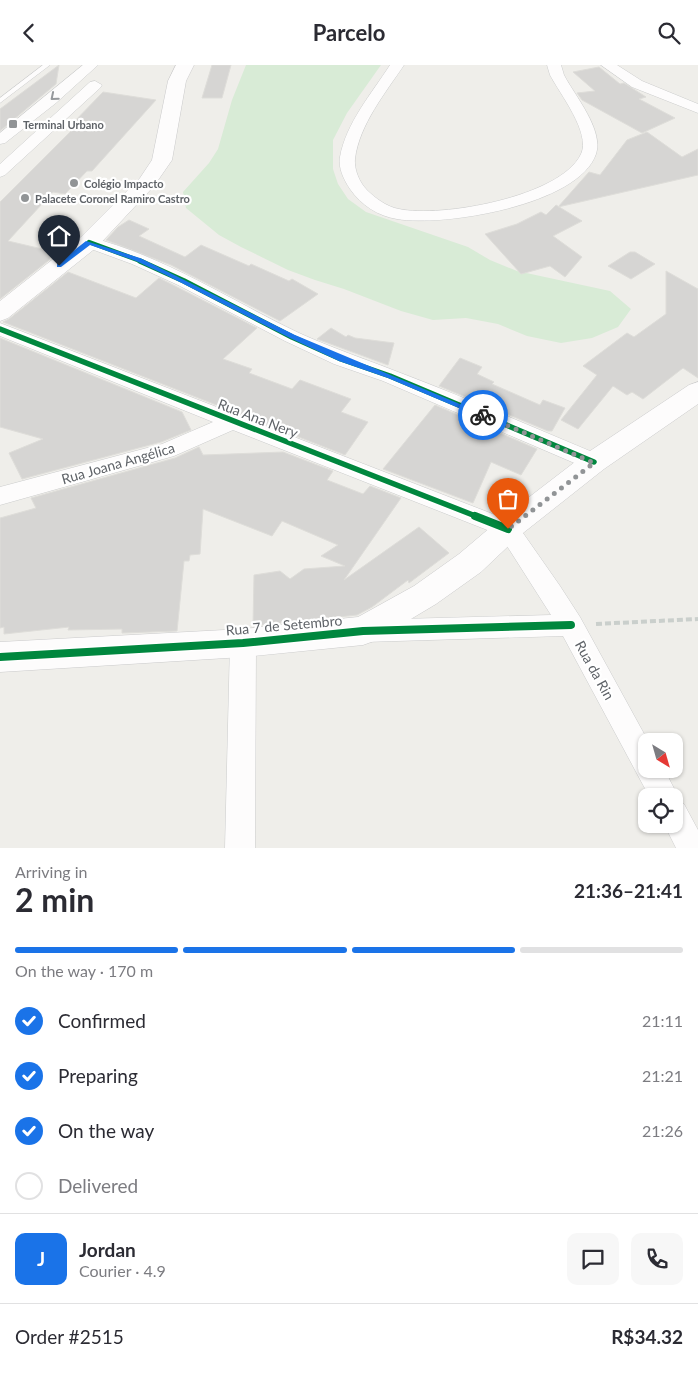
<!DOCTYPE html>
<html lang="en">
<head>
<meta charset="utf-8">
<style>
	:root { --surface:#fff; --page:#f7f7f7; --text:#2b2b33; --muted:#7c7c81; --line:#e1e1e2; --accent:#1a73e8 }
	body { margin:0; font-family:Lato,sans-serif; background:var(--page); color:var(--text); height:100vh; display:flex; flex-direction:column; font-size:19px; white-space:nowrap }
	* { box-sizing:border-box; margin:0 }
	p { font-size:16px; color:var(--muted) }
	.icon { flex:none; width:28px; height:28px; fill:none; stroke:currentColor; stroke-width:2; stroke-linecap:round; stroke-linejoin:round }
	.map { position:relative; height:783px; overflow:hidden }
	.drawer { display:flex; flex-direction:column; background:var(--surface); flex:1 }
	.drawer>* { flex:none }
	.needle { width:32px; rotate:143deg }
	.fabs { position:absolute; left:638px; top:668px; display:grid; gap:10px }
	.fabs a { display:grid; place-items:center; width:45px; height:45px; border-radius:10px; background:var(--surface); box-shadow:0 1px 4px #0004; font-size:25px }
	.pin { position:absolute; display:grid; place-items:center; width:42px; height:42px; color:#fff; margin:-51px -21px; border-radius:50% 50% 50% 0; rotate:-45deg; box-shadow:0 0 5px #0007 }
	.pin .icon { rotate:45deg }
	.courier { position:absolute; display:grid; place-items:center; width:50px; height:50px; margin:-25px; border:4px solid #1a73e8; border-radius:50%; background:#fff; color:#222; box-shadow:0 1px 6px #0007 }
	.headline em { font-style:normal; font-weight:700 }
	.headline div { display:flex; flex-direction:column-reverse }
	.headline { display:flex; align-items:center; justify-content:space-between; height:85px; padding:0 15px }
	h1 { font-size:32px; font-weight:700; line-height:38px }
	.bar { display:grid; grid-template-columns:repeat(4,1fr); gap:8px 5px; align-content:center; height:60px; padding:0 15px }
	.bar i { height:6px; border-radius:4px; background:var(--line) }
	.bar .current { background:var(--accent) }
	.bar p { grid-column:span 4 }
	.line { display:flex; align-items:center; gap:12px; padding:0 15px; border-top:1px solid var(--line) }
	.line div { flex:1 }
	.round { display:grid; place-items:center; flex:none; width:52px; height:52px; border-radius:10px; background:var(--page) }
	ol { padding:0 15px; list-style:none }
	li { display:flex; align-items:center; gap:15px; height:55px }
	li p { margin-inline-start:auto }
	li .icon { padding:5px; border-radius:50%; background:var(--accent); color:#fff; stroke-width:4 }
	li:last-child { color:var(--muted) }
	li i { width:28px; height:28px; border:2px solid var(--line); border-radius:50% }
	header { display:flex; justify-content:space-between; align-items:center; height:65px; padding:0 15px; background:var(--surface); font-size:22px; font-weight:700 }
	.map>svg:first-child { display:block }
</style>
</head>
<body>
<header><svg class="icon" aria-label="back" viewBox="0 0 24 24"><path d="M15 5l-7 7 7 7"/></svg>Parcelo<svg class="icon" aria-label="search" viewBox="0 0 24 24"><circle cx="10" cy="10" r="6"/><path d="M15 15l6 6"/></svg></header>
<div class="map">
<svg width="698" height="783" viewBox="0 0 698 783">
	<rect width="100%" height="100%" fill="#efeeea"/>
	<path fill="#d8ebd6" d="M246 0H381L347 48 333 75V104L338 119 348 134 366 147 468 182 490 195 517 206 610 226 631 244 618 262 592 273 561 278 527 271 498 259 466 253 433 255 401 246 344 224 315 215 288 205 241 182 219 170 186 143 183 127 209 98 218 84 232 35Z"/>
	<path fill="#d6d5d3" stroke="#deddd9" d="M59 0 56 19 0 66V44Z
		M212 0H231L222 33H202Z
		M599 2 620 19 624 18 646 32 639 34 675 53 642 68 582 35 577 28 595 26 573 7Z
		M103 27 156 35 92 106H87L65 129 53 127 8 176 55 187 48 196 0 234V137L76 61 71 60Z
		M647 67 682 92 698 84V110L558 142 589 107 600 110 627 75Z
		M556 140 582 156 553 171 582 192 565 212 550 201 521 209 485 169 517 159 541 147 546 150Z
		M129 155 149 164 139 171 185 192 201 180 249 201 251 199 289 216 292 214 318 229 280 256 171 200 106 175 118 162Z
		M630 187H635L655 199 631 214 608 201Z
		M666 206 698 224V313L683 303 643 334 632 327 627 330 613 321 578 364 561 355 597 310 583 301 627 268 634 272 666 249Z
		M68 207 136 233 159 213 177 222 257 263 223 294 252 304 249 308 292 324 300 315 351 334 341 347 368 357 345 390 3 257 9 254Z
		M331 263 346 272 348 270 355 273 394 278 388 300 317 274Z
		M0 273 182 347 191 365 161 377 22 414 9 388 43 374 0 362Z
		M460 293 482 302 477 309 494 317 492 319 540 340 543 335 565 343 552 366H548L439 321Z
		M435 340 537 384 521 410 491 397 473 438 383 404Z
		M199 382 203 390 283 387 333 406 327 415 363 429 370 421 401 433 344 515 419 462 449 488 409 518 408 515 372 542 357 550 253 561 254 510 280 506 290 514 304 504 345 501 321 491 338 480 282 456 272 471 203 444 200 489 190 490 189 496H184L177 566 122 568V564L68 565 69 562 4 569V562L0 563V453L36 443 31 433 175 393Z"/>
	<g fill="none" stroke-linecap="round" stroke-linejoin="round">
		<defs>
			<path id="lane" d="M43 0H50L0 38V33Z"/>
			<path id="street" d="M83 0H98L56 38 5 78 0 79V68Z
				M390 0H404C386 27 359 60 355 94 354 104 359 117 367 125 375 133 387 142 399 144 440 153 561 132 581 89 591 68 560 29 550 10L547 0H561L564 10C575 31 604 65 596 89 579 140 443 162 397 154 378 151 361 140 350 124 344 115 338 103 340 92 346 58 372 28 390 0Z
				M601 0H617L642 16 698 39V48L632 22Z
				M95 16 102 20 100 23 5 110 0 112V99L90 17Z
				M89 172C164 191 230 235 299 268 332 283 365 294 398 307 467 333 534 363 602 391L605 397 602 403 594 405 586 403 383 316 334 299 285 276 178 220 132 199 83 181 81 177 83 173Z
				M0 258 516 458 560 521 580 552 648 676H646V704H664L678 731 676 736 684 739 698 765V783H676L664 759H674V731H649L563 571 364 577 355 574 352 566 355 558 364 555 551 550 500 470 233 365 174 391 0 440V422L162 379 213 357 0 271Z
				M243 567 252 570 256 578 255 783H225L230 578 234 570Z"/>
			<path id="secondary" d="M176 0H194L186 16 172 95 154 121 97 182 8 253 0 256V236L81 172 140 113 152 95 168 16Z
				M698 317V339L604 404 518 472 481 507 436 539 374 576 363 580 243 592 0 607V577L243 564 358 552 414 521 459 489 498 456 584 390 689 320Z"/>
		</defs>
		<use href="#lane" stroke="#cbcccc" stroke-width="1"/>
		<use href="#street" stroke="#cbcccc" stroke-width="1"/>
		<use href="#secondary" stroke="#cacacb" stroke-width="1"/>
		<path stroke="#cacfcc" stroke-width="4" stroke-dasharray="6 3" stroke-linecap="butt" d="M596 559 698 554"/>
		<use href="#lane" fill="#fdfcfc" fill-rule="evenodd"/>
		<use href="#street" fill="#fdfcfc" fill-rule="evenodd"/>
		<use href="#secondary" fill="#fdfcfc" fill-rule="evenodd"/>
		<defs>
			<path id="cycleway-far2" d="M89 177 143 197"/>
			<path id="cycleway-far1" d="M140 196 184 216 292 272 341 294 390 311 594 397
				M0 264 478 452"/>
			<path id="cycleway" d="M475 451 508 464
				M0 592 243 578 363 566 571 560"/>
		</defs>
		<use href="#cycleway-far2" stroke="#fff" stroke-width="7"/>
		<use href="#cycleway-far1" stroke="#fff" stroke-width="9"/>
		<use href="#cycleway" stroke="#fff" stroke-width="11"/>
		<use href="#cycleway-far2" stroke="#00873e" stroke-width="4.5"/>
		<use href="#cycleway-far1" stroke="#00873e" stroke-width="5.5"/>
		<use href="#cycleway" stroke="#00873e" stroke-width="8"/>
	</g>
	<defs><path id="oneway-chevron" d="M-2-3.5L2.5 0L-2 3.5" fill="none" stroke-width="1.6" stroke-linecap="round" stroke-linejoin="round" transform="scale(1.25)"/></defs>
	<use stroke="#96999c" href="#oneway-chevron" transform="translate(54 32) rotate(140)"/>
	<path fill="#1a73e8" d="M86 176 140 193 295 270 486 350 483 353 480 352 388 313 339 296 290 273 166 210 136 196 90 180 61 202H57V199Z"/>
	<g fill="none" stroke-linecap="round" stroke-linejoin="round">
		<path stroke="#919496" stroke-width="5" stroke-dasharray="0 9" d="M483 350 594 398 508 464"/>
	</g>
	<g fill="#919496" stroke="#fff" stroke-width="2">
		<rect x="8" y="54" width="10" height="10" rx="2.5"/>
		<circle cx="74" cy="118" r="5"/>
		<circle cx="25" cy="133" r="5"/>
	</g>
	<g text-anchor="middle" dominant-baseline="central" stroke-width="4.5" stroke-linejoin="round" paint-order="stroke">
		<g font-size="11" font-weight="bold" fill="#5f6368" stroke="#fff" text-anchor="start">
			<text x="23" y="59">Terminal Urbano</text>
			<text x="84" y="118">Colégio Impacto</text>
			<text x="35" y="133">Palacete Coronel Ramiro Castro</text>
		</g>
		<g font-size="14" fill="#5f6368" stroke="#fff">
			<text transform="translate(258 353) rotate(21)">Rua Ana Nery</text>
			<text transform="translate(118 398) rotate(-16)">Rua Joana Angélica</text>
			<text transform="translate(284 560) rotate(-5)">Rua 7 de Setembro</text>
			<text transform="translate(595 605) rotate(61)">Rua da Rin</text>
		</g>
	</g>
</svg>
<div class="fabs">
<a><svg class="needle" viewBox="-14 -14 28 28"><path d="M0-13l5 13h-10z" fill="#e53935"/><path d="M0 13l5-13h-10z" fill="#7c7c81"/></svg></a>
<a><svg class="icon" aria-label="locate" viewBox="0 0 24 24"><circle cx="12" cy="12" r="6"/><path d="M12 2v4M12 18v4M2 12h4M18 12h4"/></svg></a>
</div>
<div class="pin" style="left:508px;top:464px;background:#ea580c"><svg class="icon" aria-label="bag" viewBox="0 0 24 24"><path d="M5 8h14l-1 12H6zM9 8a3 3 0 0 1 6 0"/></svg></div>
<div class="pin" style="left:59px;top:201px;background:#1f2937"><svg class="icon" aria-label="home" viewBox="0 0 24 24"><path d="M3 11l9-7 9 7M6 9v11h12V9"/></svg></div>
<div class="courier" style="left:483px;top:350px"><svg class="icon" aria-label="bike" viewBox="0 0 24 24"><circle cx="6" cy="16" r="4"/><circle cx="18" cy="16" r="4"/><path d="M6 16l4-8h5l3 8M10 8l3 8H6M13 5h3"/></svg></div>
</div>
<section class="drawer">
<div class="headline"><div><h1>2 min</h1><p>Arriving in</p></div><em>21:36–21:41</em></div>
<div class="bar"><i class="current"></i><i class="current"></i><i class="current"></i><i></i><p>On the way · 170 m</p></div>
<ol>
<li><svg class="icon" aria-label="check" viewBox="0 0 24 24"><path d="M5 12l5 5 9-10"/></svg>Confirmed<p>21:11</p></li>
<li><svg class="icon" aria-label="check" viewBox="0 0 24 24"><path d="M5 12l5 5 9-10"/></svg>Preparing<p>21:21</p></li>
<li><svg class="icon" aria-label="check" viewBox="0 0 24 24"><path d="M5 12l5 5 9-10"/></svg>On the way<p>21:26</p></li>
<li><i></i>Delivered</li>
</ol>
<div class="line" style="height:90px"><b class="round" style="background:var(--accent);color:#fff">J</b><div><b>Jordan</b><p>Courier · 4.9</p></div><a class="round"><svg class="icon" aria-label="chat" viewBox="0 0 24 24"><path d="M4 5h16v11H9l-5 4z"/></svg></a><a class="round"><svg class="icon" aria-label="phone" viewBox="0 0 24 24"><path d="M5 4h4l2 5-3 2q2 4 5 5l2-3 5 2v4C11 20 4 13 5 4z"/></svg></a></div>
<div class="line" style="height:65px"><div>Order #2515</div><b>R$34.32</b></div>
</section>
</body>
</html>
